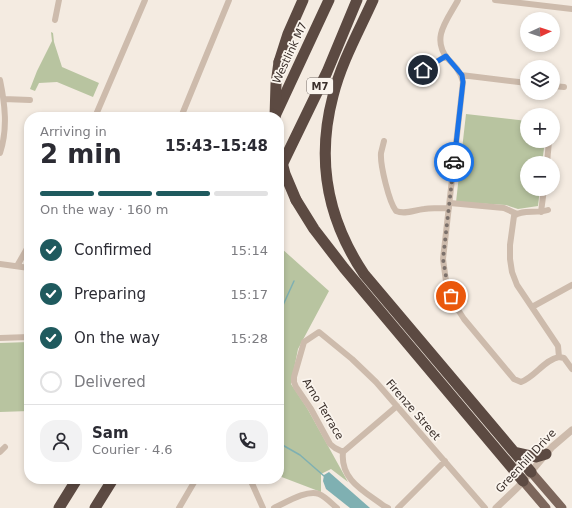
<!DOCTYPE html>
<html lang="en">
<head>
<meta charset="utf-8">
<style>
	:root { --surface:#fff; --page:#f2f2f3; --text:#2b2b33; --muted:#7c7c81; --line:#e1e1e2; --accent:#1f5a5e }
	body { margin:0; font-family:"DejaVu Sans",sans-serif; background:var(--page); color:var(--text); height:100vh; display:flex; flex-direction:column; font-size:15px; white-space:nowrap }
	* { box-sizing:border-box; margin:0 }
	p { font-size:13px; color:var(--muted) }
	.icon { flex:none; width:22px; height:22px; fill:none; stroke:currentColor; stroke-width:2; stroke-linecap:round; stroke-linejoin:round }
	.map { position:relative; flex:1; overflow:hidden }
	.details { position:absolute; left:24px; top:112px; width:260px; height:372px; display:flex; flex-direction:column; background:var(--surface); border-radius:16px; box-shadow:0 2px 6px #0003 }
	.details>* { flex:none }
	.needle { width:26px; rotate:87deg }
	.tools { position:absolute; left:520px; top:12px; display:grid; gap:8px }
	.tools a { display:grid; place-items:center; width:40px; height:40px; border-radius:50%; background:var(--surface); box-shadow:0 2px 6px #0003; font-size:20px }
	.pin { position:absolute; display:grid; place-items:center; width:34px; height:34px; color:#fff; margin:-17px; border:2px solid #fff; border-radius:50%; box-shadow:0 1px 4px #0007 }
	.courier { position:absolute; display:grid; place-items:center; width:40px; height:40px; margin:-20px; border:3px solid #1a73e8; border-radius:50%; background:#fff; color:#222; box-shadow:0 1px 5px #0007 }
	.overview em { font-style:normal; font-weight:700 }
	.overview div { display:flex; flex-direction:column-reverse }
	.overview { display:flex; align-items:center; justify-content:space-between; height:68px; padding:0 16px }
	h1 { font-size:26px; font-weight:700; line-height:30px }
	.bar { display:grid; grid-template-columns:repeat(4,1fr); gap:6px 4px; align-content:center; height:48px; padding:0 16px }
	.bar i { height:5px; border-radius:3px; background:var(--line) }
	.bar .selected { background:var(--accent) }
	.bar p { grid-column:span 4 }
	.line { display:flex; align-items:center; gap:10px; padding:0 16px; border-top:1px solid var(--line) }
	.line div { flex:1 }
	.round { display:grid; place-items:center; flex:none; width:42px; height:42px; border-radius:16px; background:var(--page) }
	ol { padding:0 16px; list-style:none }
	li { display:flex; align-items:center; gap:12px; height:44px }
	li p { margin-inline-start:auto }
	li .icon { padding:4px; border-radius:50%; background:var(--accent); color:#fff; stroke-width:4 }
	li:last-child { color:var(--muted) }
	li i { width:22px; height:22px; border:2px solid var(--line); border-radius:50% }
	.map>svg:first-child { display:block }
</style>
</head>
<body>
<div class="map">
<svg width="572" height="508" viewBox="0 0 572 508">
	<rect width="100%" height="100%" fill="#f4ebe1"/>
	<path fill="#b8c4a0" d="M51 32 53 33 54 42 62 67 99 83 93 97 57 82 39 83 35 91 30 89 37 71 52 41Z
		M466 114 527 121V141H545L542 163H527V189H540L538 206 518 209 506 205 456 202Z
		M281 248 329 291 298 349 291 384 307 408 348 482 331 469 321 474V492L279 476V252Z
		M29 342V411L0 412V343Z"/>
	<path fill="#7fb0b2" d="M329 472 370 508H350L326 489 323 481 324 475Z"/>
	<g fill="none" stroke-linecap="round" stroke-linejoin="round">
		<path stroke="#7fb0b2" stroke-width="1.5" d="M279 314 294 281
			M279 443 300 455 324 476"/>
		<path stroke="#cdbbac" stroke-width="6" d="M458 0C448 19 430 38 448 59 455 66 461 72 463 82L443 259 445 274 447 288 455 305 464 319 514 379 521 382C536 376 544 360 559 357
			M495 0 572 9
			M55 20 59 0
			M461 75 527 83
			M411 77 446 56
			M0 80C5 104 8 129 0 153
			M553 86 564 87
			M4 99 30 100
			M95 117 145 0
			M181 117 229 0
			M384 141C383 145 382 149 381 153 380 165 389 202 396 211 405 215 414 210 424 209 432 208 441 208 449 208
			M547 163 549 141
			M450 203 504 208 517 214
			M548 210C536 214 522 209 514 216L510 245V259L512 272 517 285 558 346 559 357
			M541 212 544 189
			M0 264 29 268
			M17 266 29 245
			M532 307 572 285
			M0 338 29 337
			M559 357 564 358 572 369
			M0 452 5 447
			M343 452 335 448 330 444 311 409 296 387 294 382V377L304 342 319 332 352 359 376 382 485 508
			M343 452C340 480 364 491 384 506L388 508
			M343 452 397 406
			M250 479 263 508
			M179 508 196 479
			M274 508C285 503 307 489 319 494 326 497 332 504 337 508
			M398 508 445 461"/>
		<path stroke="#cdbbac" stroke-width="7" d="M496 508 518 487 552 447 572 430"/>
		<path stroke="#7d675c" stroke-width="9" d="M531 472 562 508
			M523 481 546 508"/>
		<path stroke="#5c4a42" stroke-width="11" d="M373 0C359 31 341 63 333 96 316 160 327 219 364 274L531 472
			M279 62 288 34 303 0
			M275 116 329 0
			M280 169 327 72 357 0
			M296 200 314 229 344 268 523 481
			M514 452 536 457 546 454
			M59 508 77 479
			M95 508 113 479"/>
		<path stroke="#5c4a42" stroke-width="11" d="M275 117 276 84 279 62
			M279 151 285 174 296 200"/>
	</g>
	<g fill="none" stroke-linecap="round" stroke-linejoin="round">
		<path stroke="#7c716b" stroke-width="4" stroke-dasharray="0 7.2" d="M451 296 448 288 443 259 454 162"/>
		<path stroke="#1a73e8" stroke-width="5" d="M423 70 446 56 462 75 463 82 454 162"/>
	</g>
	<g text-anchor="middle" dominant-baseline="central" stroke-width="3.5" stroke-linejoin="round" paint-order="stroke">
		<rect fill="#fbf5ee" stroke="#756b66" stroke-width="1" x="307" y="78" width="26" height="16" rx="3"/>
		<g font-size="10" font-weight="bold" fill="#3b302b">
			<text x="320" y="86">M7</text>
		</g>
		<g font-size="11" fill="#3b302b" stroke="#fbf5ee">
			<text transform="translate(290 53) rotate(-65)">Westlink M7</text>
			<text transform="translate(323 409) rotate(59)">Arno Terrace</text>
			<text transform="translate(413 410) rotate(49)">Firenze Street</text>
			<text transform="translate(526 461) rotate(-47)">Greenhill Drive</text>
		</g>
	</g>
</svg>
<div class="tools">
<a><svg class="needle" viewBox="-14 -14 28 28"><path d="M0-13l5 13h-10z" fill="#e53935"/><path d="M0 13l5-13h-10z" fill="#7c7c81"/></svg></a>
<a><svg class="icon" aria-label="layers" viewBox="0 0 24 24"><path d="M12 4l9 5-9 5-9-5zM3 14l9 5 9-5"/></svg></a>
<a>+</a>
<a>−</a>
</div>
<div class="pin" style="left:451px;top:296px;background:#ea580c"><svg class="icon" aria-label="bag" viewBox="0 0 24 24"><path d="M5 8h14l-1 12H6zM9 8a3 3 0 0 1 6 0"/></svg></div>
<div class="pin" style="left:423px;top:70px;background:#1f2937"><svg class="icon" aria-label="home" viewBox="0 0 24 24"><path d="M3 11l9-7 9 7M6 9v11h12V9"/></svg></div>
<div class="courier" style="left:454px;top:162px"><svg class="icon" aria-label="car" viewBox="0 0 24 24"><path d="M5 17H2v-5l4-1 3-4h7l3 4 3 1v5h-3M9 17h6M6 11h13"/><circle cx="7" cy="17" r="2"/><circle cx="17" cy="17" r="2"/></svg></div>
<section class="details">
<div class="overview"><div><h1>2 min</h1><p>Arriving in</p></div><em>15:43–15:48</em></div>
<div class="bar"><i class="selected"></i><i class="selected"></i><i class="selected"></i><i></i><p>On the way · 160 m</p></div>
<ol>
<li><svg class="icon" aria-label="check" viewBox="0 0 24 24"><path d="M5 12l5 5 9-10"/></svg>Confirmed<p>15:14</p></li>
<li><svg class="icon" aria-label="check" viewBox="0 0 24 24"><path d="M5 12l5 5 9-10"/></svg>Preparing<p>15:17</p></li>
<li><svg class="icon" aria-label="check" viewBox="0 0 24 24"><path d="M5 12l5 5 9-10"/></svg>On the way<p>15:28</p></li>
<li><i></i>Delivered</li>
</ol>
<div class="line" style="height:72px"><a class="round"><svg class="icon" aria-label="person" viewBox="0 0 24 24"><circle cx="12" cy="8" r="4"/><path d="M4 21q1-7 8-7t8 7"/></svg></a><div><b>Sam</b><p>Courier · 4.6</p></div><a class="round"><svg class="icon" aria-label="phone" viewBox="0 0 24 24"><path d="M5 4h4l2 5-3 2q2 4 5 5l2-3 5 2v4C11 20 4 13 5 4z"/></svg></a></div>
</section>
</div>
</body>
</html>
